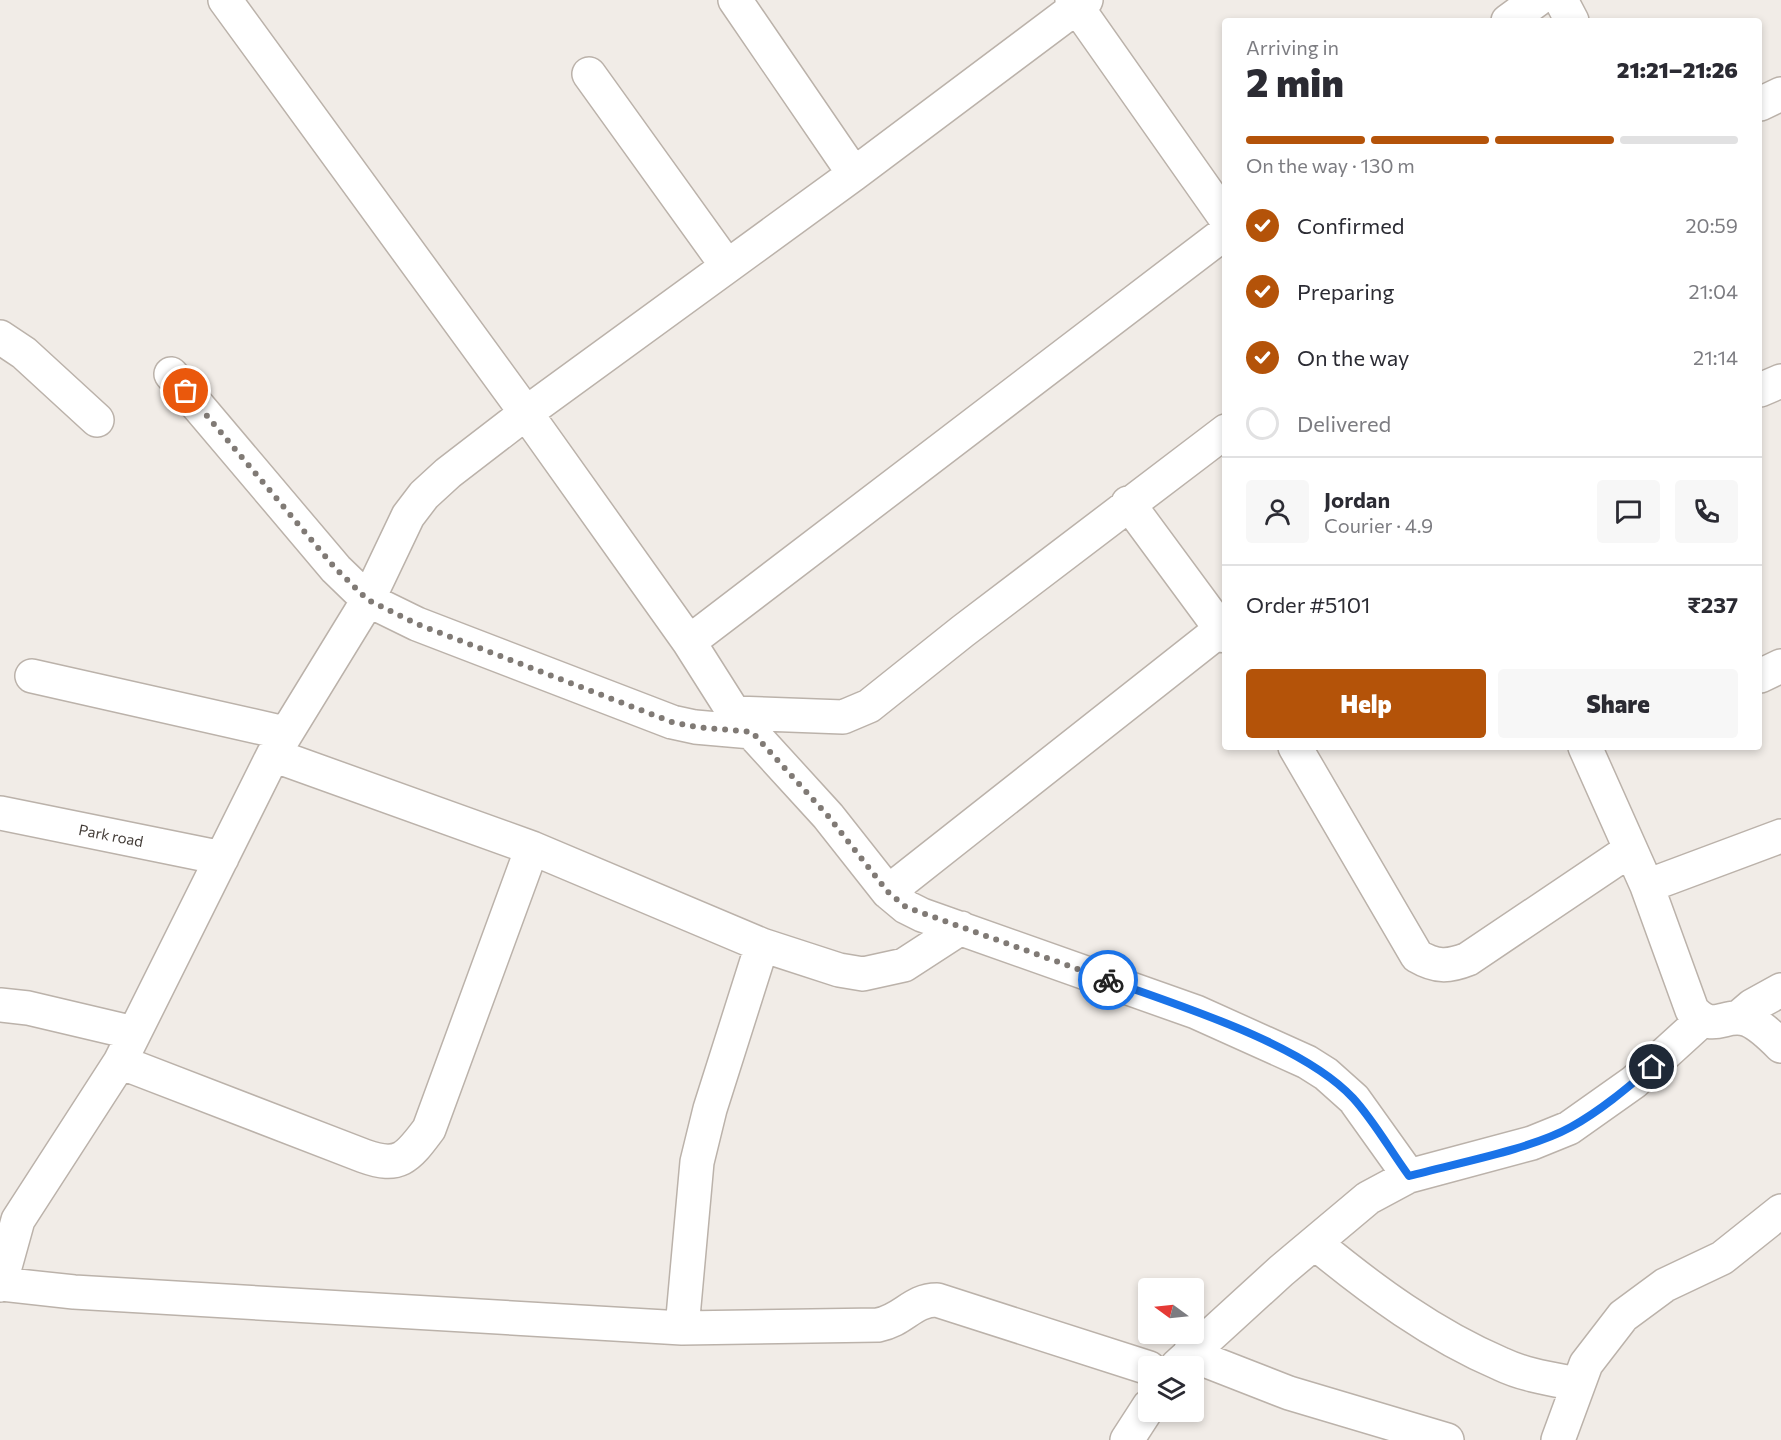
<!DOCTYPE html>
<html lang="en">
<head>
<meta charset="utf-8">
<style>
	:root { --surface:#fff; --page:#f7f7f7; --text:#2b2b33; --muted:#7c7c81; --line:#e1e1e2; --accent:#b45309 }
	body { margin:0; font-family:Commissioner,sans-serif; background:var(--page); color:var(--text); height:100vh; display:flex; flex-direction:column; font-size:22px; white-space:nowrap }
	* { box-sizing:border-box; margin:0 }
	p { font-size:20px; color:var(--muted) }
	.icon { flex:none; width:33px; height:33px; fill:none; stroke:currentColor; stroke-width:2; stroke-linecap:round; stroke-linejoin:round }
	.map { position:relative; flex:1; overflow:hidden }
	.panel { position:absolute; left:1222px; top:18px; width:540px; height:732px; display:flex; flex-direction:column; background:var(--surface); border-radius:6px; box-shadow:0 3px 9px #0003 }
	.panel>* { flex:none }
	.needle { width:39px; rotate:285deg }
	.controls { position:absolute; left:1138px; top:1278px; display:grid; gap:12px }
	.controls a { display:grid; place-items:center; width:66px; height:66px; border-radius:6px; background:var(--surface); box-shadow:0 3px 9px #0003; font-size:30px }
	.pin { position:absolute; display:grid; place-items:center; width:51px; height:51px; color:#fff; margin:-26px; border:3px solid #fff; border-radius:50%; box-shadow:0 2px 6px #0007 }
	.courier { position:absolute; display:grid; place-items:center; width:60px; height:60px; margin:-30px; border:4px solid #1a73e8; border-radius:50%; background:#fff; color:#222; box-shadow:0 2px 8px #0007 }
	.head em { font-style:normal; font-weight:800 }
	.head div { display:flex; flex-direction:column-reverse }
	.head { display:flex; align-items:center; justify-content:space-between; height:102px; padding:0 24px }
	h1 { font-size:39px; font-weight:800; line-height:45px }
	.bar { display:grid; grid-template-columns:repeat(4,1fr); gap:9px 6px; align-content:center; height:72px; padding:0 24px }
	.bar i { height:8px; border-radius:4px; background:var(--line) }
	.bar .selected { background:var(--accent) }
	.bar p { grid-column:span 4 }
	.line { display:flex; align-items:center; gap:15px; padding:0 24px; border-top:2px solid var(--line) }
	.line div { flex:1 }
	.round { display:grid; place-items:center; flex:none; width:63px; height:63px; border-radius:6px; background:var(--page) }
	ol { padding:0 24px; list-style:none }
	li { display:flex; align-items:center; gap:18px; height:66px }
	li p { margin-inline-start:auto }
	li .icon { padding:6px; border-radius:50%; background:var(--accent); color:#fff; stroke-width:4 }
	li:last-child { color:var(--muted) }
	li i { width:33px; height:33px; border:3px solid var(--line); border-radius:50% }
	.primary-button { display:flex; gap:12px; margin-top:auto; padding:12px 24px }
	.primary-button a { flex:1; height:69px; border-radius:6px; background:var(--accent); color:#fff; font-size:24px; font-weight:800; line-height:69px; text-align:center }
	.primary-button a+a { background:var(--page); color:var(--text) }
	.map>svg:first-child { display:block }
</style>
</head>
<body>
<div class="map">
<svg width="1781" height="1440" viewBox="0 0 1781 1440">
	<rect width="100%" height="100%" fill="#f1ece7"/>
	<g fill="none" stroke-linecap="round" stroke-linejoin="round">
		<defs>
			<path id="street" d="M225 0 526 413 689 642 734 713 828 816 888 892 906 907 922 915 1196 1012 1307 1062 1326 1074 1354 1099 1409 1176
				M735 0 854 174
				M1072 0 1226 219
				M1561 0 1572 21
				M1508 21 1537 0
				M589 74 727 266
				M1760 104 1781 94
				M0 337 24 353 97 420
				M171 374 336 569 368 600 417 624 672 722 695 727 752 732
				M1760 390 1781 381
				M1128 503 1226 636
				M689 642 1226 232
				M32 676 285 733
				M1760 676 1781 666
				M734 713 843 717 869 706 963 631 1226 431
				M1295 747 1417 956C1436 967 1448 967 1468 959L1630 850
				M1585 747 1647 886 1692 1010C1714 1035 1725 1011 1748 1020 1760 1025 1772 1037 1781 1046
				M273 755 532 848 762 945 839 970 863 974 904 965 961 928
				M0 813 222 858
				M1647 886 1781 836
				M888 892 1220 630
				M0 1005 28 1008 134 1033
				M1738 1018 1752 1006 1781 990
				M120 1062 364 1156C400 1169 408 1157 429 1129L532 848
				M1315 1243C1372 1290 1433 1335 1501 1364 1524 1375 1551 1379 1577 1384
				M0 1284 74 1292 682 1328 878 1325C904 1320 912 1300 937 1300L1149 1368
				M0 1285 18 1220 120 1062 273 755 368 600 408 516 424 495 448 473 526 413 854 174 1086 0
				M682 1328 697 1162 710 1109 762 945
				M1189 1354 1289 1393 1447 1440
				M1177 1366 1281 1271 1368 1198 1409 1176 1532 1143 1569 1128 1634 1082 1701 1021
				M1127 1440 1149 1406
				M1558 1440 1586 1364 1623 1316 1665 1285 1722 1258 1781 1211"/>
		</defs>
		<use href="#street" stroke="#bbb2aa" stroke-width="36"/>
		<use href="#street" stroke="#fff" stroke-width="33"/>
	</g>
	<g fill="none" stroke-linecap="round" stroke-linejoin="round">
		<path stroke="#807a75" stroke-width="6" stroke-dasharray="0 10.8" d="M186 391 336 569 368 600 417 624 672 722 696 727 752 732 828 816 888 892 906 907 1108 980"/>
		<path stroke="#1a73e8" stroke-width="8" d="M1108 980C1178 1005 1303 1044 1353 1098 1374 1121 1390 1150 1409 1176 1456 1163 1529 1150 1571 1127 1600 1111 1626 1089 1652 1067"/>
	</g>
	<g text-anchor="middle" dominant-baseline="central" stroke-width="5" stroke-linejoin="round" paint-order="stroke">
		<g font-size="15" fill="#433c37" stroke="#fff">
			<text transform="translate(111 835) rotate(11)">Park road</text>
		</g>
	</g>
</svg>
<div class="controls">
<a><svg class="needle" viewBox="-14 -14 28 28"><path d="M0-13l5 13h-10z" fill="#e53935"/><path d="M0 13l5-13h-10z" fill="#7c7c81"/></svg></a>
<a><svg class="icon" aria-label="layers" viewBox="0 0 24 24"><path d="M12 4l9 5-9 5-9-5zM3 14l9 5 9-5"/></svg></a>
</div>
<div class="pin" style="left:186px;top:391px;background:#ea580c"><svg class="icon" aria-label="bag" viewBox="0 0 24 24"><path d="M5 8h14l-1 12H6zM9 8a3 3 0 0 1 6 0"/></svg></div>
<div class="pin" style="left:1652px;top:1067px;background:#1f2937"><svg class="icon" aria-label="home" viewBox="0 0 24 24"><path d="M3 11l9-7 9 7M6 9v11h12V9"/></svg></div>
<div class="courier" style="left:1108px;top:980px"><svg class="icon" aria-label="bike" viewBox="0 0 24 24"><circle cx="6" cy="16" r="4"/><circle cx="18" cy="16" r="4"/><path d="M6 16l4-8h5l3 8M10 8l3 8H6M13 5h3"/></svg></div>
<section class="panel">
<div class="head"><div><h1>2 min</h1><p>Arriving in</p></div><em>21:21–21:26</em></div>
<div class="bar"><i class="selected"></i><i class="selected"></i><i class="selected"></i><i></i><p>On the way · 130 m</p></div>
<ol>
<li><svg class="icon" aria-label="check" viewBox="0 0 24 24"><path d="M5 12l5 5 9-10"/></svg>Confirmed<p>20:59</p></li>
<li><svg class="icon" aria-label="check" viewBox="0 0 24 24"><path d="M5 12l5 5 9-10"/></svg>Preparing<p>21:04</p></li>
<li><svg class="icon" aria-label="check" viewBox="0 0 24 24"><path d="M5 12l5 5 9-10"/></svg>On the way<p>21:14</p></li>
<li><i></i>Delivered</li>
</ol>
<div class="line" style="height:108px"><a class="round"><svg class="icon" aria-label="person" viewBox="0 0 24 24"><circle cx="12" cy="8" r="4"/><path d="M4 21q1-7 8-7t8 7"/></svg></a><div><b>Jordan</b><p>Courier · 4.9</p></div><a class="round"><svg class="icon" aria-label="chat" viewBox="0 0 24 24"><path d="M4 5h16v11H9l-5 4z"/></svg></a><a class="round"><svg class="icon" aria-label="phone" viewBox="0 0 24 24"><path d="M5 4h4l2 5-3 2q2 4 5 5l2-3 5 2v4C11 20 4 13 5 4z"/></svg></a></div>
<div class="line" style="height:78px"><div>Order #5101</div><b>₹237</b></div>
<div class="primary-button"><a>Help</a><a>Share</a></div>
</section>
</div>
</body>
</html>
